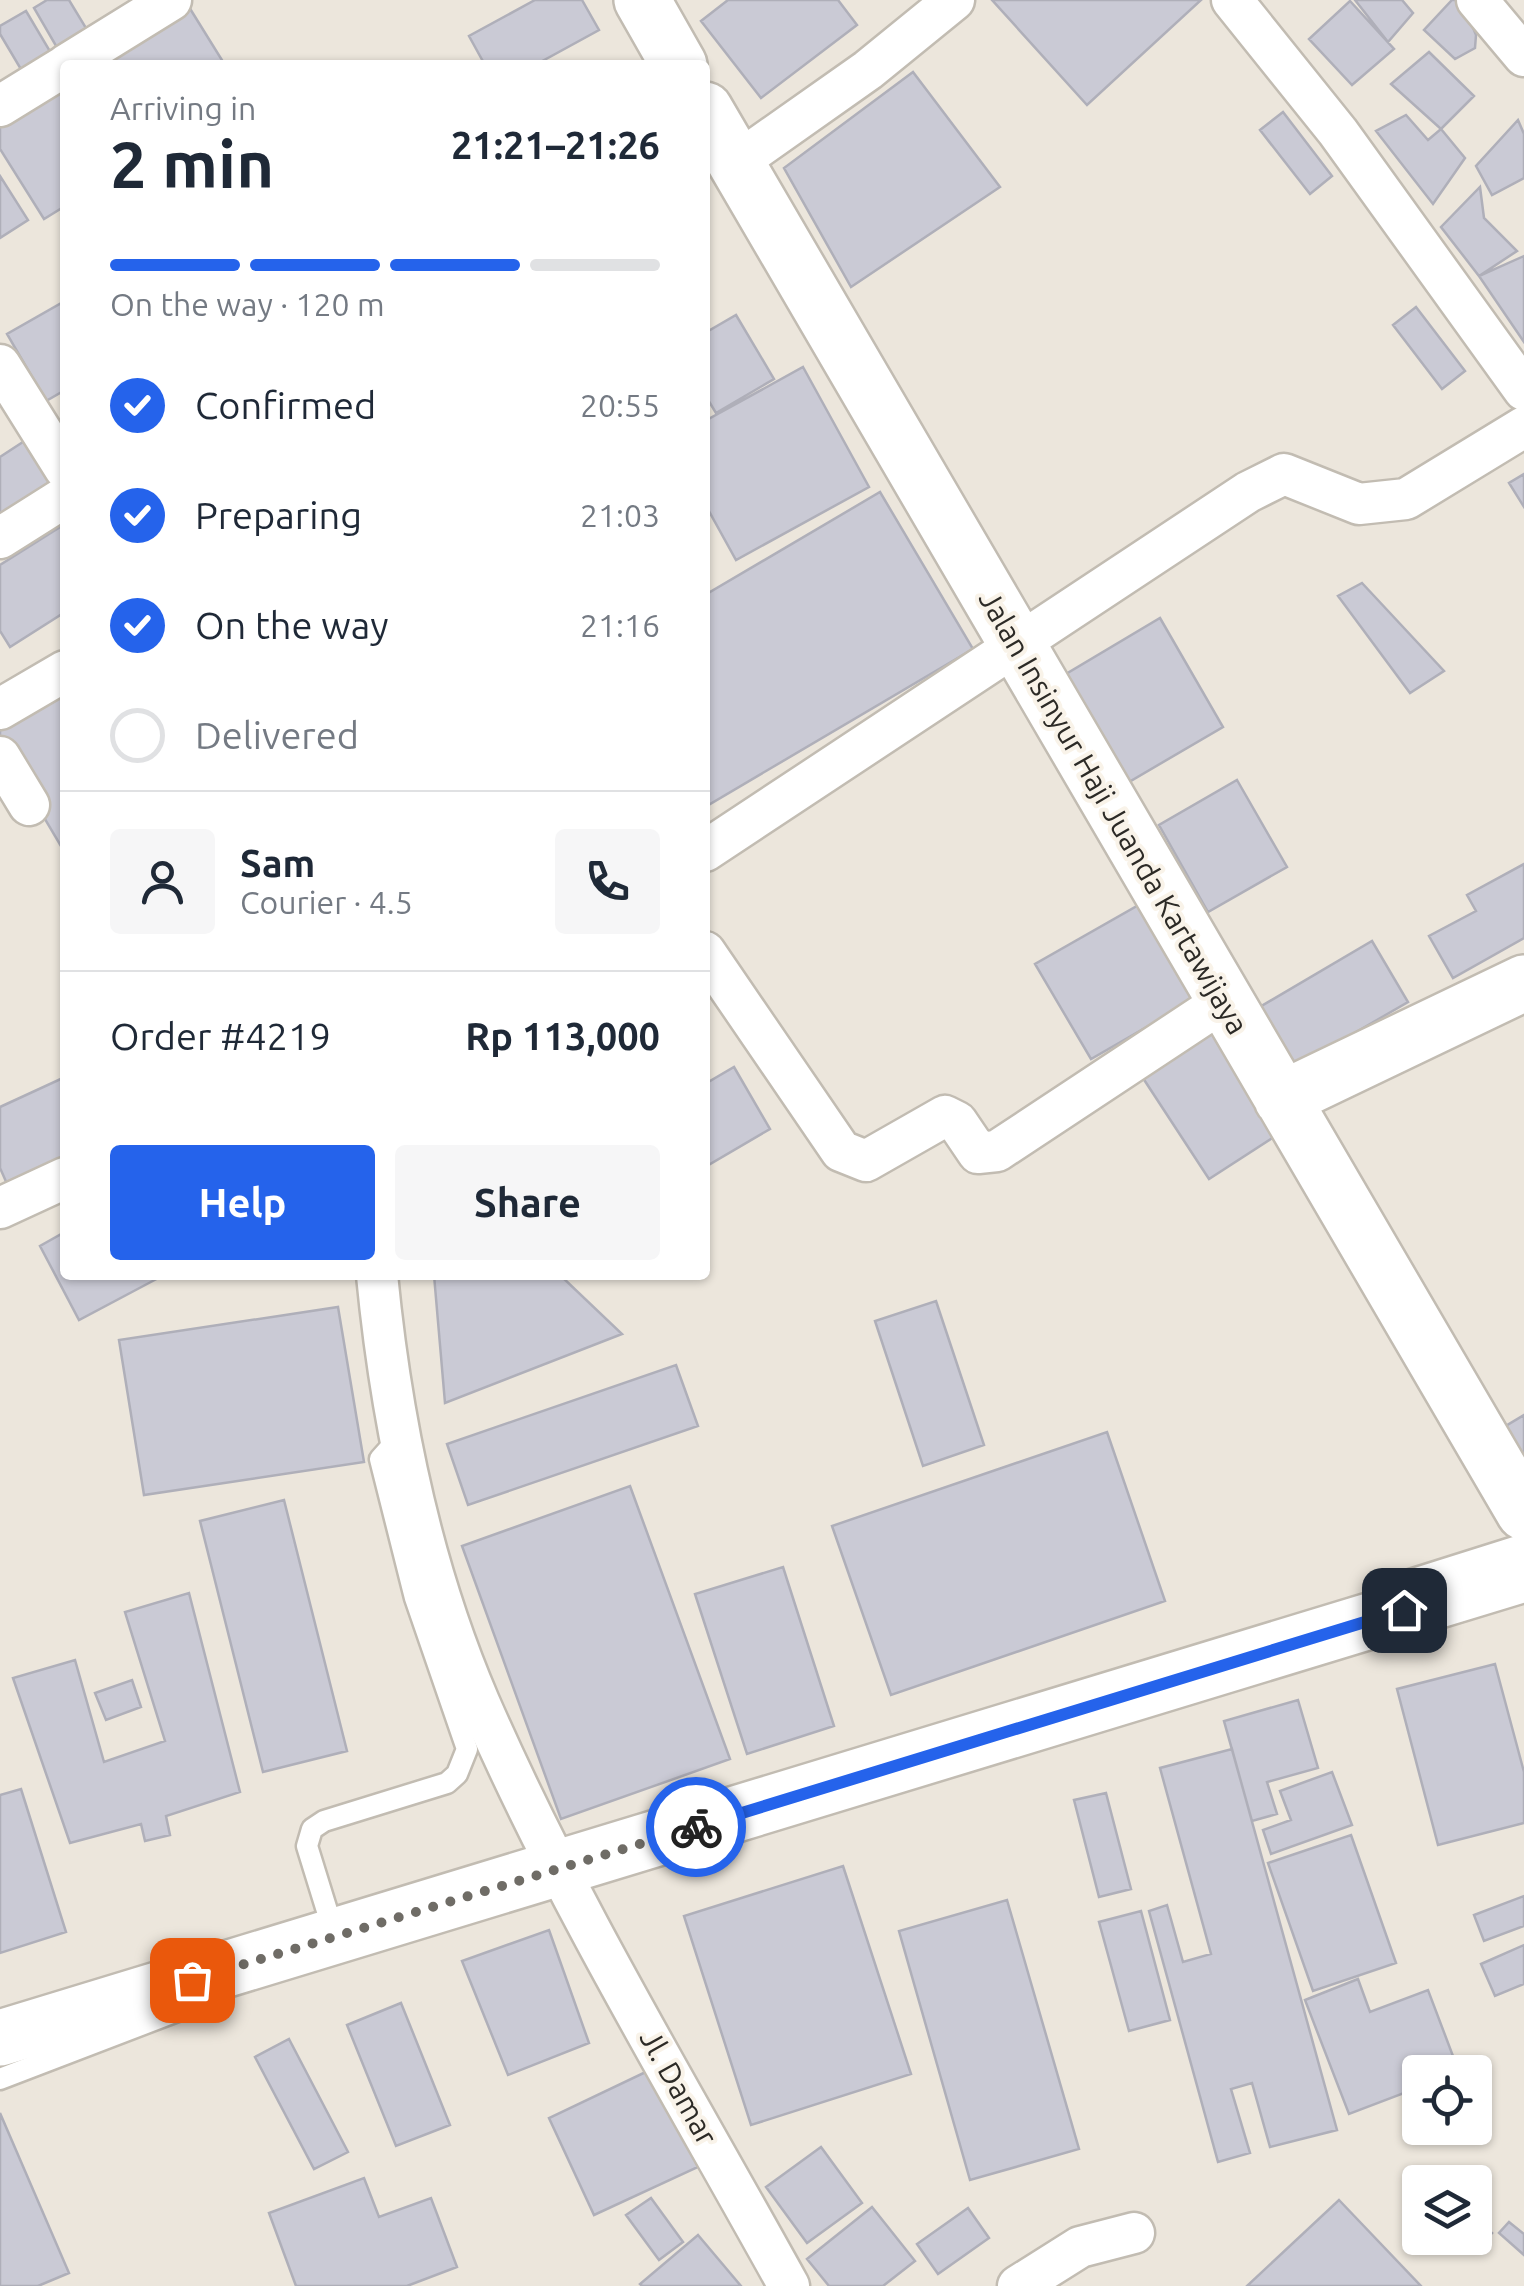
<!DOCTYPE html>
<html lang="en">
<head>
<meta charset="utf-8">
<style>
	:root { --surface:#fff; --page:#f6f6f7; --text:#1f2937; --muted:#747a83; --line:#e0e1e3; --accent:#2563eb }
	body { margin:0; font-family:Ubuntu,sans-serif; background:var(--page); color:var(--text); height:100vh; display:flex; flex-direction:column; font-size:38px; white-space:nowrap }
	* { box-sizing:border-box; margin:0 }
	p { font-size:32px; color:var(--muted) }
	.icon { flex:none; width:55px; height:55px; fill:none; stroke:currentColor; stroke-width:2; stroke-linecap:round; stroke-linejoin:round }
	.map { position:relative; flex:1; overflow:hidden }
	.side { position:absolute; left:60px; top:60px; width:650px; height:1220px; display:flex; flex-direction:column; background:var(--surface); border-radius:10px; box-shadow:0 2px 8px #0004 }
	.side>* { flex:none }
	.tools { position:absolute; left:1402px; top:2055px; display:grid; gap:20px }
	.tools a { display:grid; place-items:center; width:90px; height:90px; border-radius:10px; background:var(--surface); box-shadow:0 2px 8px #0004; font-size:50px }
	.pin { position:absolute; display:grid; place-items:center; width:85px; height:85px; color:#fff; margin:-42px; border-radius:20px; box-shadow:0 5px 15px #0006 }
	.courier { position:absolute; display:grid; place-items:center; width:100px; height:100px; margin:-50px; border:8px solid #2563eb; border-radius:50%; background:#fff; color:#222; box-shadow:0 2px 12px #0007 }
	.overview em { font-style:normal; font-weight:700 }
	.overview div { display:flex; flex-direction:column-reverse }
	.overview { display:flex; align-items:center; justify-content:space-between; height:170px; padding:0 50px }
	h1 { font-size:65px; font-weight:700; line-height:75px }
	.bar { display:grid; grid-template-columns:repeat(4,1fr); gap:15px 10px; align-content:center; height:120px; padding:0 50px }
	.bar i { height:12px; border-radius:8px; background:var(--line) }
	.bar .selected { background:var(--accent) }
	.bar p { grid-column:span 4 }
	.line { display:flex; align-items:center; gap:25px; padding:0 50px; border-top:2px solid var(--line) }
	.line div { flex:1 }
	.round { display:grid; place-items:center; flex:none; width:105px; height:105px; border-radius:10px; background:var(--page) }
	ol { padding:0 50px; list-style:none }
	li { display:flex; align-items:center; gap:30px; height:110px }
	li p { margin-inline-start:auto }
	li .icon { padding:10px; border-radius:50%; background:var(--accent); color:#fff; stroke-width:4 }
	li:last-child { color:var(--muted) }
	li i { width:55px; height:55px; border:5px solid var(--line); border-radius:50% }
	.button { display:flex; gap:20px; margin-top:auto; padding:20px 50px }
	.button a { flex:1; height:115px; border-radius:10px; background:var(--accent); color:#fff; font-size:40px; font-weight:700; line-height:115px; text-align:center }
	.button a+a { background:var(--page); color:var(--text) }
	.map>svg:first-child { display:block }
</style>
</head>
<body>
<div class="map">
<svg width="1524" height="2286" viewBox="0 0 1524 2286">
	<rect width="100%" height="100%" fill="#ece6dc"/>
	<path fill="#cacad5" stroke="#afafb9" stroke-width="2.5" d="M47 0H69L89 33 59 51 34 8Z
		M535 0H582L599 30 535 65H485L469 36Z
		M728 0H838L857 25 761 98 701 21Z
		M992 0H1201L1087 105Z
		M1355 0H1402L1413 13 1388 42Z
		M1452 0H1462L1476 35 1475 48 1455 59 1424 30Z
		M1350 1 1394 49 1352 85 1309 39Z
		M189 7 225 65H95Z
		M26 11 51 53 22 71 0 34V26Z
		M1429 52 1474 96 1441 129 1391 84Z
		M913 72 1000 187 851 287 784 168Z
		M65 89V206L44 219 0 149V125Z
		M1283 112 1332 176 1310 194 1260 130Z
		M1406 115 1428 140 1441 129 1465 158 1433 204 1376 131Z
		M1518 120 1524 134V178L1492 195 1476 166Z
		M0 176 28 220 0 238Z
		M1480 187 1484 218 1517 251 1479 276 1441 227Z
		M1524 256V342L1479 276Z
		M65 301V390L46 401 7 334Z
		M1416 307 1465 371 1442 389 1393 325Z
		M736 315 774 379 716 413 705 395V333Z
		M803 367 869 487 736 560 705 504V421Z
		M26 440 54 482 0 517V457Z
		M1524 474V507L1509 483Z
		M880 492 973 649 705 807V595Z
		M65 524V612L10 647 0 631V565Z
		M1362 583 1444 671 1410 693 1338 596Z
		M1160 618 1223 727 1129 782 1066 674Z
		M65 680V853L0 743V718Z
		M1237 780 1287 867 1208 912 1159 825Z
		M1524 864V938L1453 978 1429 936 1476 911 1467 895Z
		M1144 902 1199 997 1091 1059 1035 964Z
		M1372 941 1408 1002 1289 1071 1253 1011Z
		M1210 1031 1277 1135 1209 1179 1141 1075Z
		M734 1067 770 1129 705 1167V1084Z
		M65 1077V1160L8 1186 0 1168V1107Z
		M65 1232V1275H164L79 1320 40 1246Z
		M434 1275H560L622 1334 445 1403Z
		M936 1301 984 1445 923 1466 875 1321Z
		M338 1307 364 1462 144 1495 119 1340Z
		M676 1365 698 1426 468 1505 447 1444Z
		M1524 1415V1474L1499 1430Z
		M1107 1432 1165 1601 891 1695 832 1526Z
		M630 1486 730 1759 561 1819 462 1546Z
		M284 1500 347 1751 263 1772 200 1521Z
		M783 1567 834 1726 747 1754 695 1594Z
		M189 1593 240 1792 166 1816 170 1835 145 1841 141 1824 70 1843 13 1678 75 1660 104 1762 165 1741 125 1612Z
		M1495 1664 1524 1772V1823L1438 1845 1397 1689Z
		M132 1680 141 1707 106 1720 95 1693Z
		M1298 1700 1318 1768 1267 1782 1277 1814 1252 1821 1224 1721Z
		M1232 1749 1337 2130 1270 2147 1252 2083 1231 2089 1250 2153 1218 2162 1149 1911 1167 1905 1183 1962 1211 1954 1160 1768Z
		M1332 1772 1352 1825 1271 1854 1263 1830 1291 1820 1280 1791Z
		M21 1789 66 1932 0 1953V1795Z
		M1106 1793 1131 1889 1099 1897 1074 1800Z
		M1351 1835 1396 1963 1313 1991 1268 1863Z
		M843 1866 911 2074 751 2125 684 1916Z
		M1524 1896V1926L1484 1941 1474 1915Z
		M1007 1900 1079 2149 970 2180 899 1931Z
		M1141 1911 1170 2020 1129 2031 1099 1922Z
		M549 1930 589 2043 508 2075 462 1961Z
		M1524 1945V1984L1495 1996 1481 1964Z
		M1358 1979 1370 2012 1428 1990 1459 2072H1420V2087L1349 2114 1305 2000Z
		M401 2003 450 2125 396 2146 347 2025Z
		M289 2039 348 2152 314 2169 255 2057Z
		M652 2069 698 2167 594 2215 549 2118Z
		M0 2113 69 2273 38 2286H0Z
		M821 2147 862 2203 807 2243 766 2187Z
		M364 2178 379 2217 431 2198 457 2267 407 2286H296L269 2213Z
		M651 2198 683 2242 659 2260 626 2215Z
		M1339 2200 1421 2286H1247Z
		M872 2207 915 2261 883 2286H829L807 2259Z
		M968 2208 989 2238 938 2274 917 2244Z
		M1475 2217 1492 2233 1474 2252 1460 2238H1475Z
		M1509 2222 1524 2234V2255L1499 2233Z
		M698 2235 741 2286H642L640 2284Z"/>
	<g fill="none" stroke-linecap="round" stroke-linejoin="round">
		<defs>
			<path id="lane" d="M1394 1585 1524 1544
				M328 1914 307 1846 312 1829 324 1821 447 1783 457 1774 467 1749 415 1598 380 1459 389 1449 403 1447
				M0 2079 180 2010"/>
			<path id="street" d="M1232 0 1338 132 1524 390
				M1477 0 1524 56
				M66 65 171 0
				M0 106 65 66
				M736 163 868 70 954 0
				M0 365 65 469
				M0 538 65 497
				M0 709 65 671
				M0 757 29 805
				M705 851 1248 492 1284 474 1359 504 1406 499 1524 427
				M705 952 841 1151 866 1161 945 1116 957 1122 978 1153 997 1151 1224 1001
				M0 1208 65 1178
				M377 1275C391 1419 422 1569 479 1702 567 1904 683 2094 789 2286
				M1018 2286 1080 2247 1134 2233"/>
			<path id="secondary" d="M642 0 679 65
				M705 110 1524 1512
				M1282 1099 1524 983
				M0 2038 1524 1574"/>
		</defs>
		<use href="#lane" stroke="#c2bcb2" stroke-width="25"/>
		<use href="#street" stroke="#c2bcb2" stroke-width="45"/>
		<use href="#secondary" stroke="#c2bcb2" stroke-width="60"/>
		<use href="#lane" stroke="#fff" stroke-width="20"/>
		<use href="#street" stroke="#fff" stroke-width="40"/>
		<use href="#secondary" stroke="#fff" stroke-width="55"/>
	</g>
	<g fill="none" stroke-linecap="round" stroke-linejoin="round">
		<path stroke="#6f6c66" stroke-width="10" stroke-dasharray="0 18" d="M192 1980 696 1827"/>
		<path stroke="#2563eb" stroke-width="12" d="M696 1827 1404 1610"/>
	</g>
	<g text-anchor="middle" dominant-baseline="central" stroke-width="8" stroke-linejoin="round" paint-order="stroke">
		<g font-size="30" fill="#2c2a26" stroke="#f9f3e9">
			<text transform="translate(1114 812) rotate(60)">Jalan Insinyur Haji Juanda Kartawijaya</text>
			<text transform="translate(679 2087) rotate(61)">Jl. Damar</text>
		</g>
	</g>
</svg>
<div class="tools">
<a><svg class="icon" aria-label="locate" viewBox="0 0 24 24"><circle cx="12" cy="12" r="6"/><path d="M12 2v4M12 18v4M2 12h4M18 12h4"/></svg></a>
<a><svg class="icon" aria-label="layers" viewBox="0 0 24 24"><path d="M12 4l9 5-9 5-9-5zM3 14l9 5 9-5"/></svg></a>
</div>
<div class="pin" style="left:192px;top:1980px;background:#ea580c"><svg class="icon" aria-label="bag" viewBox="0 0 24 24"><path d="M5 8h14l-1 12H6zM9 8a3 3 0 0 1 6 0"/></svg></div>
<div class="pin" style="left:1404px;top:1610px;background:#1f2937"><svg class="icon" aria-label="home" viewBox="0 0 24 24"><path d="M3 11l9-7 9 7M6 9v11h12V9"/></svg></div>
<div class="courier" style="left:696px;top:1827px"><svg class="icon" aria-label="bike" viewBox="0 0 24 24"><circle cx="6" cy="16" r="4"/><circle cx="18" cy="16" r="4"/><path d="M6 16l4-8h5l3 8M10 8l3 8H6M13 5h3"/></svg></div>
<section class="side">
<div class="overview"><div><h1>2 min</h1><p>Arriving in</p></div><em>21:21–21:26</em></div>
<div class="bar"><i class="selected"></i><i class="selected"></i><i class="selected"></i><i></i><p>On the way · 120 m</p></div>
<ol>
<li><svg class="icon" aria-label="check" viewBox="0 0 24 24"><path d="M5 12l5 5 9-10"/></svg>Confirmed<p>20:55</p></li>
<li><svg class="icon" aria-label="check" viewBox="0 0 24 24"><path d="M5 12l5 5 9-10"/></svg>Preparing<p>21:03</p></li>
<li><svg class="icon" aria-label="check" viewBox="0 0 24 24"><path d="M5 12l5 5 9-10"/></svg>On the way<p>21:16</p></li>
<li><i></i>Delivered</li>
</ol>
<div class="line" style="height:180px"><a class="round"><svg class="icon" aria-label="person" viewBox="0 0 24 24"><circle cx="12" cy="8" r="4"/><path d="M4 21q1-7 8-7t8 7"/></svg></a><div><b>Sam</b><p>Courier · 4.5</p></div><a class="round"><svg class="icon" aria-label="phone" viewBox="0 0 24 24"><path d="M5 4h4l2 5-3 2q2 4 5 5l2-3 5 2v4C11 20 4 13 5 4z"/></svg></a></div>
<div class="line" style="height:130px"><div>Order #4219</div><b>Rp 113,000</b></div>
<div class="button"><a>Help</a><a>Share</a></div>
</section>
</div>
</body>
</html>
